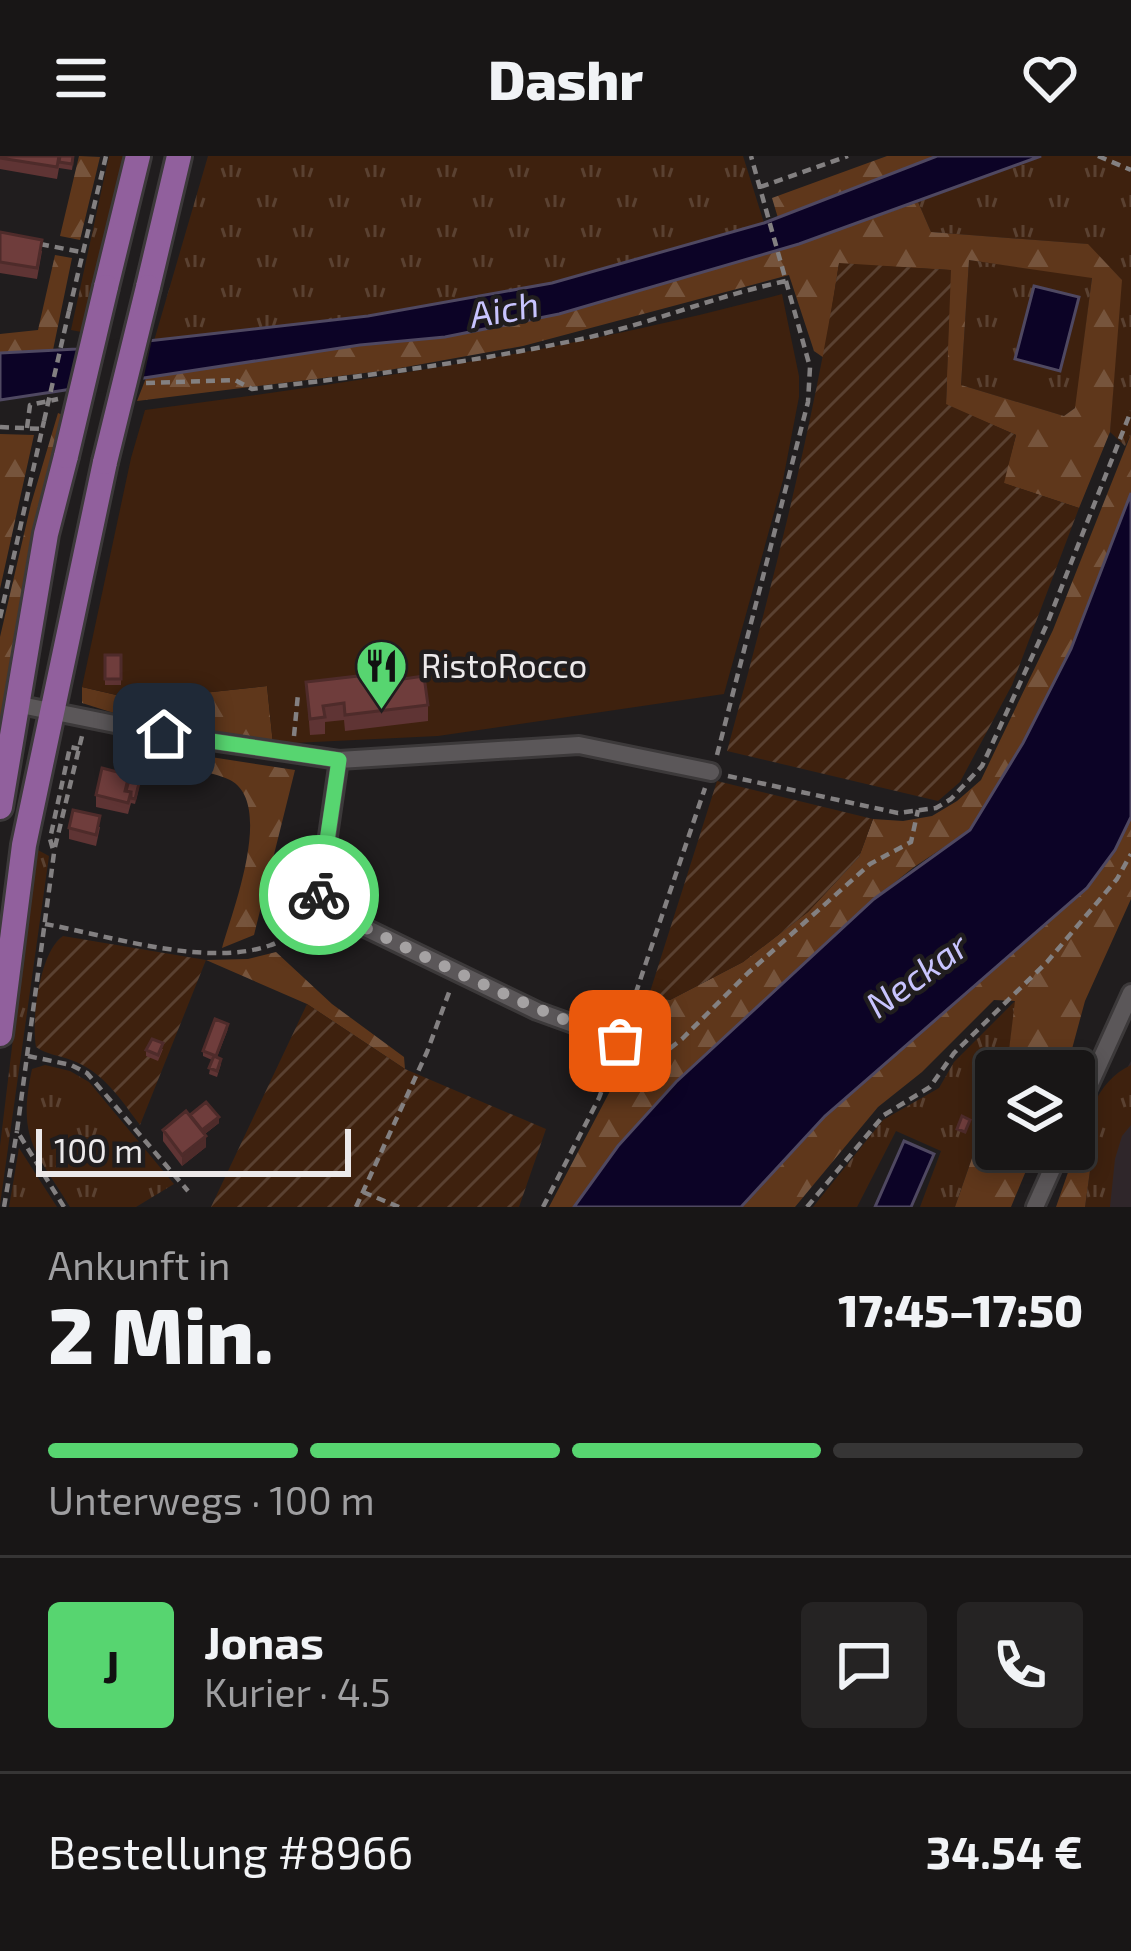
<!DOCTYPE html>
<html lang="de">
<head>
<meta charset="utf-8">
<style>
	:root { --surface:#181616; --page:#252323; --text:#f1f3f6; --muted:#9f9fa1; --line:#363535; --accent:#57d570 }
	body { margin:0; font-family:"Exo 2",sans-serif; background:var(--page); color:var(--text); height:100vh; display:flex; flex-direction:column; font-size:45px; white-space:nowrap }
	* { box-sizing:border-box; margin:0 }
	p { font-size:39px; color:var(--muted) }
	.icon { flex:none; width:66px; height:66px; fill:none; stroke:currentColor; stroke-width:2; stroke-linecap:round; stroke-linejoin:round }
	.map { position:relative; height:1051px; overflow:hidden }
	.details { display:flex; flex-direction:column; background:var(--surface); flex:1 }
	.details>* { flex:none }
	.buttons { position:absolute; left:975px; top:894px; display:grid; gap:24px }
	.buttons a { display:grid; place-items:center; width:120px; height:120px; border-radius:12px; background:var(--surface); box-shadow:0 6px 18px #0003,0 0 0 3px var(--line); font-size:60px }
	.scale { position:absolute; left:36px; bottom:30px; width:315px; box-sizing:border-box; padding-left:12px; border:6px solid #ece9ea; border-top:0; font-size:33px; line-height:42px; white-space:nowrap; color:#ece9ea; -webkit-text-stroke:9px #201d1e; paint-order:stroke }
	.pin { position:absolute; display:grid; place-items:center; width:102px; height:102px; color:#fff; margin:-51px; border-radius:24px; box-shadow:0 6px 18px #0006 }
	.courier { position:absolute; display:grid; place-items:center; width:120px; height:120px; margin:-60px; border:9px solid #57d570; border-radius:50%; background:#fff; color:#222; box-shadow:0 3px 15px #0007 }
	.head em { font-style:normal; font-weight:800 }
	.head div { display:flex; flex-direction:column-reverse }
	.head { display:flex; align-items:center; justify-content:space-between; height:204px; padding:0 48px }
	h1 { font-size:78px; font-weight:800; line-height:90px }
	.bar { display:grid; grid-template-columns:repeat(4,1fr); gap:18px 12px; align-content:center; height:144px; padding:0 48px }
	.bar i { height:15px; border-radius:9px; background:var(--line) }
	.bar .on { background:var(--accent) }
	.bar p { grid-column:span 4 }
	.line { display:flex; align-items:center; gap:30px; padding:0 48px; border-top:3px solid var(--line) }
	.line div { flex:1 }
	.round { display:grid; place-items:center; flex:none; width:126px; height:126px; border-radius:12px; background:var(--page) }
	header { display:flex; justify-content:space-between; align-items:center; height:156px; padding:0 48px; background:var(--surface); font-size:54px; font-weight:800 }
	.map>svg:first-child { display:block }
</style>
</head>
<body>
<header><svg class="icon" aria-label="menu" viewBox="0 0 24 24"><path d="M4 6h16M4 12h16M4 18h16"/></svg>Dashr<svg class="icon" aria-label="heart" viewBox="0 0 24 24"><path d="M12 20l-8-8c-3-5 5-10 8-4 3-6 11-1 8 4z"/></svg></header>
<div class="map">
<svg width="1131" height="1051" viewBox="0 0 1131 1051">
	<defs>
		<pattern id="grass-tufts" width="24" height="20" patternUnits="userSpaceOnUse" patternTransform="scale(3)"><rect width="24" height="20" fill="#3e210e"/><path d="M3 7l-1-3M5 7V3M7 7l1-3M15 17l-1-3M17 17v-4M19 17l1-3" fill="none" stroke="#5a4131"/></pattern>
		<pattern id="forest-firs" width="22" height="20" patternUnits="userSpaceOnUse" patternTransform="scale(3)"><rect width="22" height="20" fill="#5f371b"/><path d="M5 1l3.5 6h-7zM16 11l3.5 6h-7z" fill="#76543c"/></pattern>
		<pattern id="garden-furrows" width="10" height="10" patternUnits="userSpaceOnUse" patternTransform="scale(3)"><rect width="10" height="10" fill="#3e210e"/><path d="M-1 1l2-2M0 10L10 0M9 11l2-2" fill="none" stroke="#5a4131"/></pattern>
	</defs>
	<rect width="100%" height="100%" fill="#201d1e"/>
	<path fill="#2f262a" d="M1131 905V1051H1094L1098 964Z"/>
	<path fill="url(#grass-tufts)" d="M109 0H128L87 177 71 174Z
		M208 0H743L764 67 552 127 368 160 154 185Z
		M1041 0H1131V278L1125 290 1110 276 1121 123 1087 88 931 76 918 46Z
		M969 104 1092 121 1076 251 1064 260 961 229Z
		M36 693 49 700 0 1049V990Z
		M1016 844 1009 894 1002 915H996V932L955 1051H920L941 995 896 975 857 1051H813L883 964 939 932 954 906Z
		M45 909 70 915 89 926 174 1028 136 1051H70C35 994 17 983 32 913Z
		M1131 909V969L1122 980 1115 1003 1110 1051H1085L1091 1007 1074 999C1087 965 1095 926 1131 909Z
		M19 992 57 1051H9Z"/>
	<path fill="url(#forest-firs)" fill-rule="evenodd" d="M79 0 100 1 80 84 60 80Z
		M887 0H937L778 62 772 42Z
		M918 46 931 76 1088 88 1122 124 1110 276 1079 352 1003 327 1016 279 946 249 950 114 839 108 824 202 814 195 789 119 523 190 389 214 137 245 146 222 360 189 445 181 799 88ZM969 104 1092 122 1075 252 1064 260 961 229Z
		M55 99 72 102 53 194 0 197V178L38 174Z
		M58 257 65 260 27 428 0 573V481L31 348Z
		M0 278 34 279 0 433Z
		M1131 278V337L1071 493 1023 587 970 674 914 711 874 743 676 926 618 990 574 1051H549L619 918 649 839 670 844 743 806 808 756 859 701 873 663 903 665 932 660 957 645 981 624 1053 474Z
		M267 530 273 588 117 558 82 547V531L138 544Z
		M159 593 295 614 254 779 222 792C232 756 275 647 230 624 210 614 179 613 157 607Z
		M1131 661V743L1085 845 1066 915H1002L1009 894 1015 845 994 844 922 916 878 951 795 1051H741L825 960 1087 733 1115 694Z
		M276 796 332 848 404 901 405 913 307 848 206 804 248 803Z
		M996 933V993H1035L1011 1051H955Z
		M1074 999 1091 1007 1085 1051H1056Z"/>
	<path fill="url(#garden-furrows)" d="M839 107 951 114 946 248 1016 279 1004 327 1079 352 1012 529 960 626 938 645 727 595C771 434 813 273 839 107Z
		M717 625 873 663 859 701 808 756 743 806 670 844 649 839Z
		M63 780 206 804 140 969C121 944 103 915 71 904 58 899 48 899 36 891 31 863 40 795 63 780Z
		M307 848 405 913 546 973 519 1051H211Z"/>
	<path fill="#3e210e" d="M782 138 799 220V241L783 324 724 538 438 580 273 588 267 530 138 544 82 531 131 302 145 254C360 226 573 194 782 138Z"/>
	<path fill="#0c0326" stroke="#4f4861" stroke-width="3" d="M937 0H1041L799 88 559 158 445 181 360 189 0 244V197L77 193 368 160 552 127 764 67Z
		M1034 130 1079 141 1060 215 1015 203Z
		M1131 337V661L1115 694 1087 732 825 960 741 1051H574L618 990 676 926 874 743 970 674 1023 587 1071 493Z
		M904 985 934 998 911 1051H875Z"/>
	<path fill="#201d1e" d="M153 179 142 229 66 243 79 187Z"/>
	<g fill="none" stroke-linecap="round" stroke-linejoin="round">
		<defs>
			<path id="street" d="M16 548 164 578 339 604 579 589 711 616
				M339 604 318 749 537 855 620 885
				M1074 963 1131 837
				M1035 1051 1061 993"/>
			<path id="primary" d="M106 131 138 0
				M148 131 179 0
				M0 651 46 378 66 300
				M0 878 24 689 105 306"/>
		</defs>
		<use href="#street" stroke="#3c393a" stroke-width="22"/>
		<use href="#primary" stroke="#3c393a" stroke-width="30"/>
		<path stroke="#838081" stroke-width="4.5" stroke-dasharray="9 6" stroke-linecap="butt" d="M1098 0 1131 14
			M760 31 848 0
			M40 88 81 96
			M69 155 106 0
			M146 227 235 224 252 233C359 221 467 207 572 185 645 170 714 140 786 125
			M0 271 43 273
			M27 272 30 249 58 243
			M0 462 44 265
			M294 580 298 538
			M717 599 808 246 810 211 751 0
			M728 620 898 657 936 652 951 643 982 610 994 584 1047 468 1131 255
			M55 691 82 580
			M45 768C111 780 207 812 271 789 284 785 296 769 306 759
			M626 866 705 632
			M28 900 71 909 87 917 188 1035
			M606 926 628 925 682 883 748 817 870 708 911 686 918 654
			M363 1036 399 1051
			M4 1051 17 975
			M64 1051 17 975 54 697 50 683 70 591 79 593
			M356 1051 427 896 451 831
			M543 1051 599 942 615 899
			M807 1051 884 959 930 931 954 897 1047 806 1117 723 1131 698"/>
		<use href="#street" stroke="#5b5759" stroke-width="16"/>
		<use href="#primary" stroke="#91609d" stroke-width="24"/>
		<defs>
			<path id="primary-bridge" d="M66 300 106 131
				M105 306 148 131"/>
		</defs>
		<use href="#primary-bridge" stroke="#3c393a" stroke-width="30" stroke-linecap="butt"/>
		<path stroke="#838081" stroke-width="4.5" stroke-dasharray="9 6" stroke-linecap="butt" d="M44 265 69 155"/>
		<use href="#primary-bridge" stroke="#91609d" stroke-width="24"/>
	</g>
	<path fill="#5f3434" d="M0 0H74L72 14 59 12 57 23 0 13Z
		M0 76 42 95 37 123 0 117Z
		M105 499H121V529H105Z
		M306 526 369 533 428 549V565L345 575 344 564 325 566V578L310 579Z
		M146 616H170L167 626 146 622Z
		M129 624 139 632 135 648 131 647 128 658 96 651V639Z
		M100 671 96 690 69 683V672Z
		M228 873 217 901 221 908 217 921 209 918 212 904 203 900V895Z
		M163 893 158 905 146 900V894Z
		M190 959 219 967 205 978 206 991 182 1010 163 985V974Z"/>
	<path fill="#4e2b2a" d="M219 961V967L202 980V974Z
		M206 980V991L182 1010V999Z"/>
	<path fill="#6f3d3c" stroke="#4e2b2a" stroke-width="3" d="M0 0H59L57 11 0 2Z
		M60 0H73L72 8 59 6Z
		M0 76 42 84 37 112 0 106Z
		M105 499H121V523H105Z
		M367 519 369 533 396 530V524L424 520 428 549 345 559 344 547 323 550 325 561 310 563 306 526Z
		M148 606 170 610 167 621 146 616Z
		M102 612 129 619 125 635 131 636 128 647 96 639Z
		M129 624 139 627 135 643 131 642V636L126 635Z
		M73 654 100 660 96 679 69 672Z
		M215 863 228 868 216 900 203 895Z
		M152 883 163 887 158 899 146 894Z
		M214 900 221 903 217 915 209 912Z
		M206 946 219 961 202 974 190 959Z
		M186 955 206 980 182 999 163 974Z
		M962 960 970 964 965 976 957 973Z"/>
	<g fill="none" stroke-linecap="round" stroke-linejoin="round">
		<path stroke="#a5a2a3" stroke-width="12" stroke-dasharray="0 21.6" d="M319 739 317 748C417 797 515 847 620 885"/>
		<path stroke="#57d570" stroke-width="15" d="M164 578 339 604 319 739"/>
	</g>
	<defs>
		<symbol id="restaurant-pin" viewBox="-11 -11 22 30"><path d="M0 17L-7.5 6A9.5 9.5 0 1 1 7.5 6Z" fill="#57d570" stroke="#201d1e"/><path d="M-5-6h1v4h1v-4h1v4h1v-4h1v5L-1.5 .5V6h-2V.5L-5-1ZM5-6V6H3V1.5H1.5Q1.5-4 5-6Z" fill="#111"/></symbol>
	</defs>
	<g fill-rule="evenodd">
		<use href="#restaurant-pin" x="352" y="480" width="59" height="81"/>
	</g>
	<g text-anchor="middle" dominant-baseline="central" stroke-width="9" stroke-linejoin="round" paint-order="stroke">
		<g font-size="33" fill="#ece9ea" stroke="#201d1e" text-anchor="start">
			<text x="421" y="509">RistoRocco</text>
		</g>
		<g font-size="36" font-style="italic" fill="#c8c4fe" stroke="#201d1e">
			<text transform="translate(504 152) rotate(-10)">Aich</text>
			<text transform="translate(916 818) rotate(-36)">Neckar</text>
		</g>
	</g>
</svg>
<div class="buttons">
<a><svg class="icon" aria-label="layers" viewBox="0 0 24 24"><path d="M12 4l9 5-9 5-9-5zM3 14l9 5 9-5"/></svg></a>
</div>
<div class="scale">100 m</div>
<div class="pin" style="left:620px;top:885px;background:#ea580c"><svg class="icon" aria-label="bag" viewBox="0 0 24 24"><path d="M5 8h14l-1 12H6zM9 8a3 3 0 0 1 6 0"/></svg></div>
<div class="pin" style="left:164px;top:578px;background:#1f2937"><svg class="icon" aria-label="home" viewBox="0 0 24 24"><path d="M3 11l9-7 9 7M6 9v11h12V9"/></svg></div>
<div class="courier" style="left:319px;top:739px"><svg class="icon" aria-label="bike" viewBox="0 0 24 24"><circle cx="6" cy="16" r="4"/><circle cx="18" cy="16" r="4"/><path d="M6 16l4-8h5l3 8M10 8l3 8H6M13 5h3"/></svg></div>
</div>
<section class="details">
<div class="head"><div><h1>2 Min.</h1><p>Ankunft in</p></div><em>17:45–17:50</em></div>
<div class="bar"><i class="on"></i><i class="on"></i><i class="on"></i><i></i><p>Unterwegs · 100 m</p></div>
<div class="line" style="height:216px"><b class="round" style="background:var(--accent);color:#111">J</b><div><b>Jonas</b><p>Kurier · 4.5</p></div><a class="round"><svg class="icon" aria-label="chat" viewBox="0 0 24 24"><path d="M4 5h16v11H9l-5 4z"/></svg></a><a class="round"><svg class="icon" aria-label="phone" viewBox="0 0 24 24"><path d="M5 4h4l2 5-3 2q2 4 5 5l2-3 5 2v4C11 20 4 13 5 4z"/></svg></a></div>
<div class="line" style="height:156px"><div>Bestellung #8966</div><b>34.54 €</b></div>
</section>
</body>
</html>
